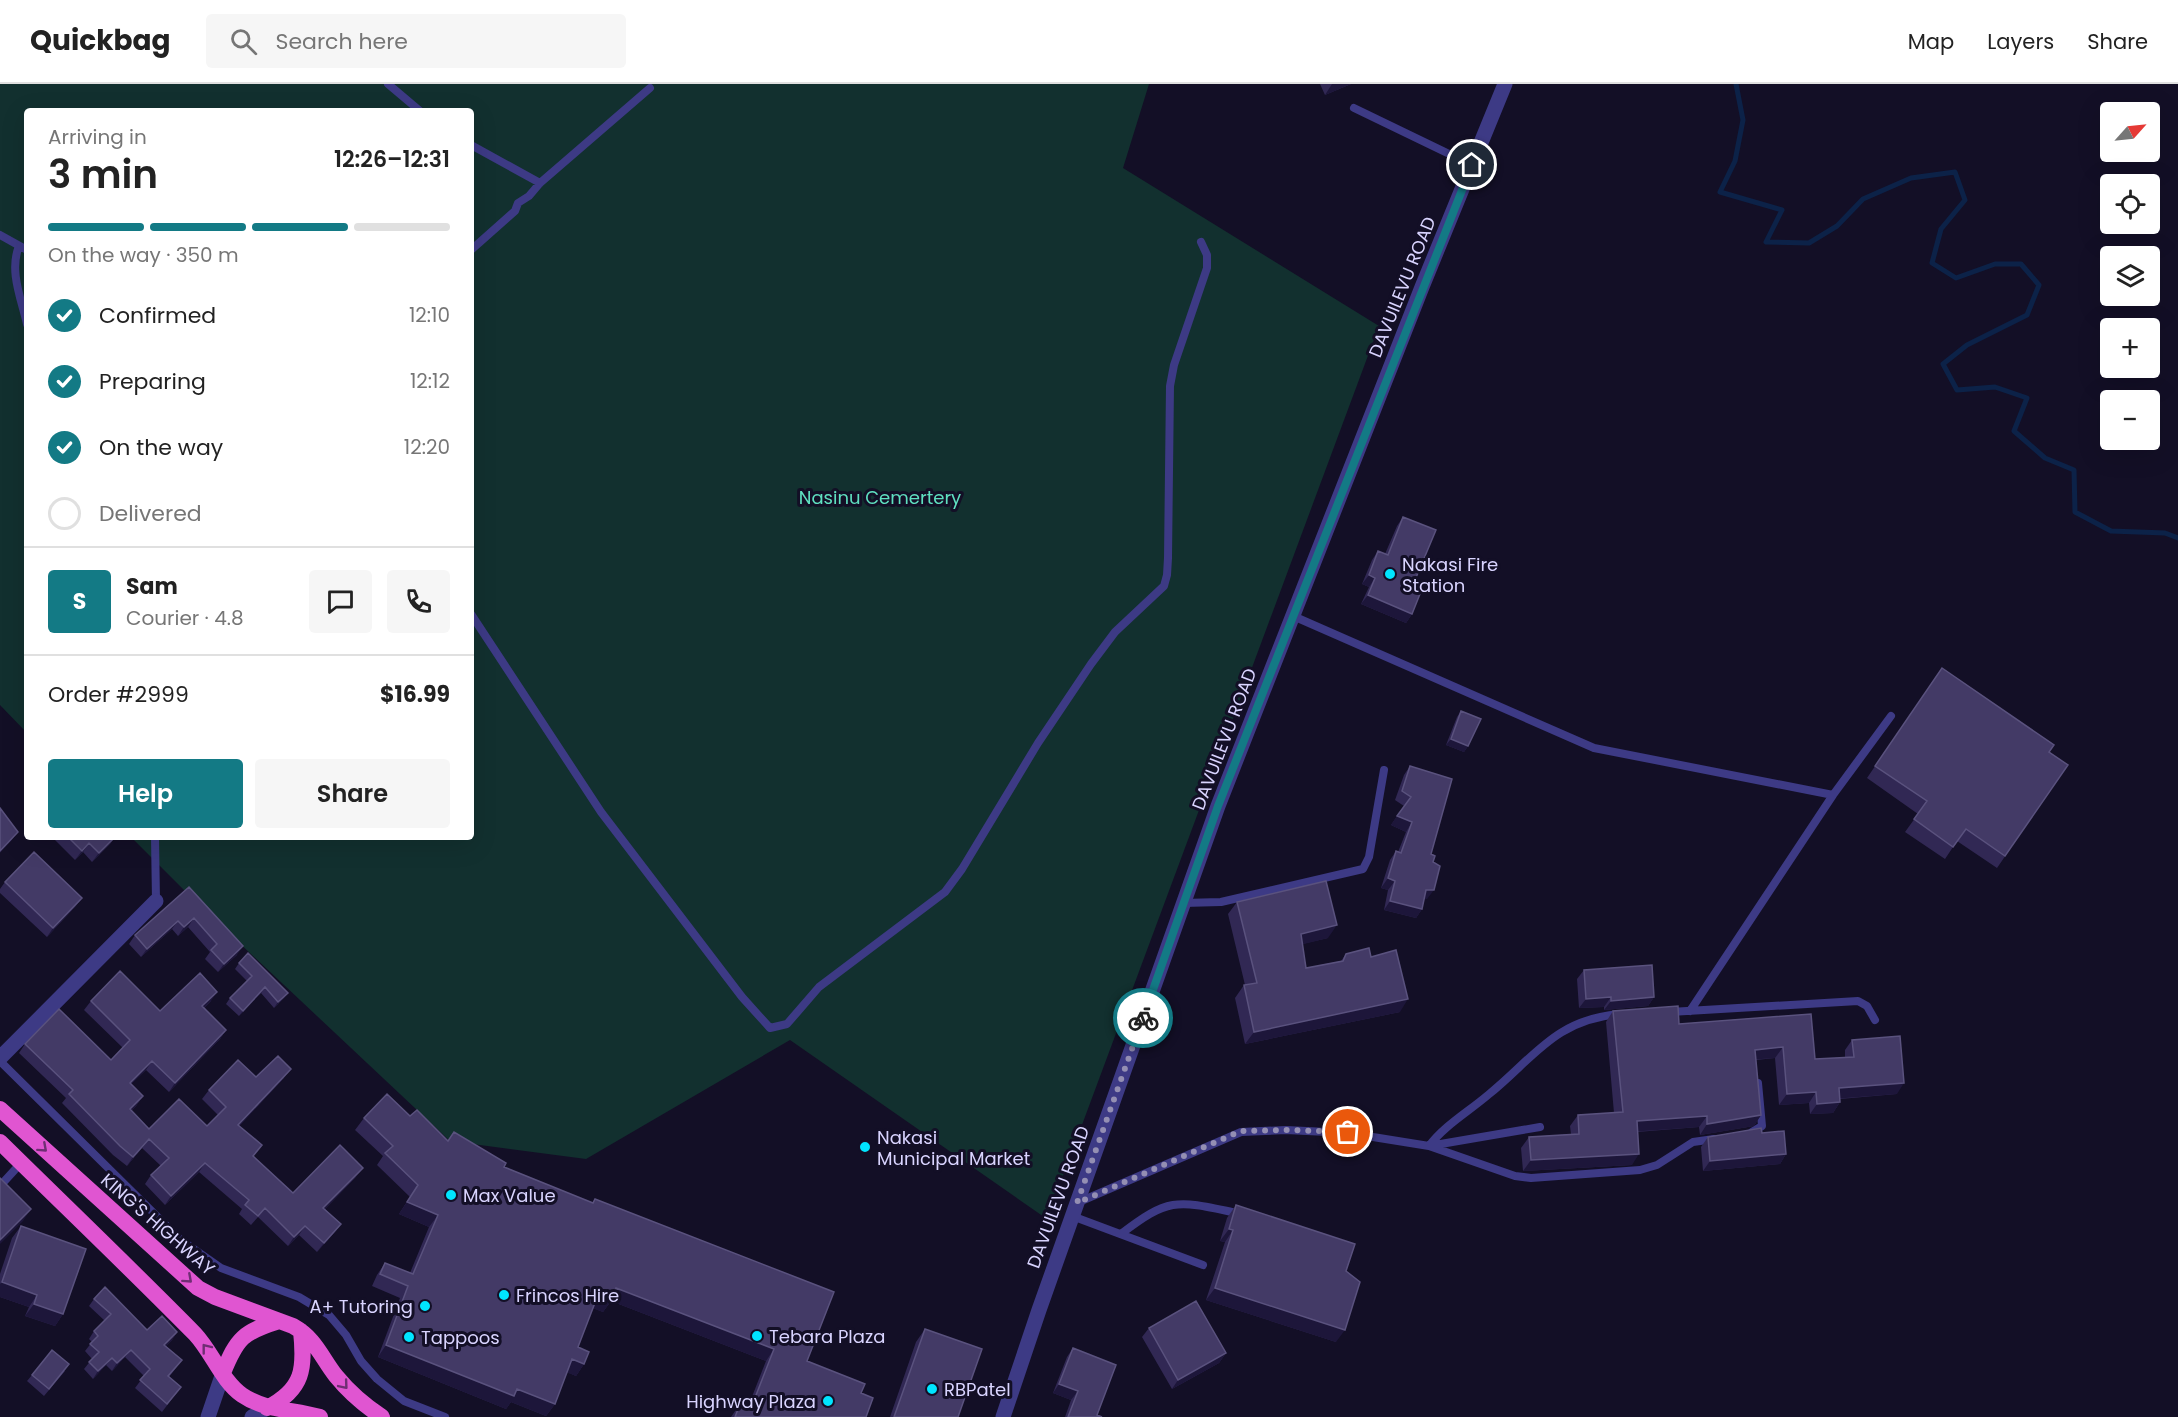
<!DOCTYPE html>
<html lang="en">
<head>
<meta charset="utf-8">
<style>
	:root { --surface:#fff; --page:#f6f6f6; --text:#222; --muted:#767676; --line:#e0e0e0; --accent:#137a85 }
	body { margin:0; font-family:Poppins,sans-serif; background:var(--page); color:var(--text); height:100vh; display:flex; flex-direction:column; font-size:22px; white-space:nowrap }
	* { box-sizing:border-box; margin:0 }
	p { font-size:20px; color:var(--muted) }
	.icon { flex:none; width:33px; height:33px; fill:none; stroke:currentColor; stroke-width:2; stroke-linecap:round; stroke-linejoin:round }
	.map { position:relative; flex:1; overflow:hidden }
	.details { position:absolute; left:24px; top:24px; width:450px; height:732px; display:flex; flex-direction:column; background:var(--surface); border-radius:6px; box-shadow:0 6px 24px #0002 }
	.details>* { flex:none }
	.needle { width:39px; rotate:63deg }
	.buttons { position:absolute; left:2100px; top:18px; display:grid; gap:12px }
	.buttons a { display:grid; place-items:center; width:60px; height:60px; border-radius:6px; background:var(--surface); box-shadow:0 6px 24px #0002; font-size:30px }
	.pin { position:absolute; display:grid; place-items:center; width:51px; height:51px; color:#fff; margin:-26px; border:3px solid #fff; border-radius:50%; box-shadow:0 2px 6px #0007 }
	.courier { position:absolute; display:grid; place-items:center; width:60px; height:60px; margin:-30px; border:4px solid #137a85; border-radius:50%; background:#fff; color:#222; box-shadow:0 2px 8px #0007 }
	.headline em { font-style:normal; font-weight:600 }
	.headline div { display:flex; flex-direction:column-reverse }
	.headline { display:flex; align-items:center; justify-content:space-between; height:102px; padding:0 24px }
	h1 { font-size:39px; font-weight:600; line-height:45px }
	.bar { display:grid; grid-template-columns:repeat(4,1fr); gap:9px 6px; align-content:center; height:72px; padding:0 24px }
	.bar i { height:8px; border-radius:4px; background:var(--line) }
	.bar .active { background:var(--accent) }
	.bar p { grid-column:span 4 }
	.line { display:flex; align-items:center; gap:15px; padding:0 24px; border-top:2px solid var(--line) }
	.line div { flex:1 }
	.round { display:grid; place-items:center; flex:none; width:63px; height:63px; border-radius:6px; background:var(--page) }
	ol { padding:0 24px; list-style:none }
	li { display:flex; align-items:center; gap:18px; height:66px }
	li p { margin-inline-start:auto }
	li .icon { padding:6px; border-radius:50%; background:var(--accent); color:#fff; stroke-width:4 }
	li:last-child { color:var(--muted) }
	li i { width:33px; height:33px; border:3px solid var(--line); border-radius:50% }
	.primary-button { display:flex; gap:12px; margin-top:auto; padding:12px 24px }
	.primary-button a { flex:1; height:69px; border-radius:6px; background:var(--accent); color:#fff; font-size:24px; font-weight:600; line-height:69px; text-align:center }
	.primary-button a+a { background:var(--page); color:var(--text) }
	header { display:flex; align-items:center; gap:36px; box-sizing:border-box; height:84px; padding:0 30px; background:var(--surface); border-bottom:2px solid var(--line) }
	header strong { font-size:28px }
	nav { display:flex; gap:33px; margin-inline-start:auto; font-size:21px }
	.search { width:420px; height:54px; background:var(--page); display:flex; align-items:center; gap:15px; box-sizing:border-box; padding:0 21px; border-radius:6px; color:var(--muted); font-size:22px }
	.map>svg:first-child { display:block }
</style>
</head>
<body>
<header>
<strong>Quickbag</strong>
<div class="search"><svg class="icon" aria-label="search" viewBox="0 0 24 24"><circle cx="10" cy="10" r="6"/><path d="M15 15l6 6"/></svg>Search here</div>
<nav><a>Map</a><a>Layers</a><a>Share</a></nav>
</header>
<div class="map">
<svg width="2178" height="1333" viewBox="0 0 2178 1333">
	<rect width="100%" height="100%" fill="#130f26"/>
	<path fill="#12302f" d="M0 0H1149L1123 84 1379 242 1047 1135 790 956 586 1075 450 1057 201 823 131 753H471V27H27V649L0 621Z"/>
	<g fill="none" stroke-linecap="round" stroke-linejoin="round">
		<path stroke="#0c2248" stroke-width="5" d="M1736 0 1743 36 1735 77 1720 108 1782 126 1766 158 1809 159 1837 142 1863 115 1911 94 1955 88 1965 116 1941 145 1932 179 1956 194 1995 180H2021L2039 201 2027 231 1967 261 1943 280 1957 306 1995 303 2027 314 2014 347 2045 374 2074 386 2075 428 2111 447 2165 449 2178 454"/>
		<path stroke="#3d3a85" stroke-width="8" d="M388 0 420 27
			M1354 24 1472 81
			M471 61 540 99
			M0 151 27 166
			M19 162C9 187 21 214 27 240
			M471 166 515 127 518 119 529 112 540 99 650 4
			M471 530 601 728 742 913 770 944 787 940 819 903 945 808 962 785 1038 659 1091 580 1115 548 1164 502 1167 491 1168 474 1170 302 1174 281 1207 184V171L1201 158
			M1293 532 1594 664 1833 711 1891 632
			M155 753 156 817
			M1183 819 1221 818 1363 785 1369 773 1384 686
			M1690 927 1833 711
			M1670 928 1858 917 1867 922 1875 936
			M1619 930C1554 936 1534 974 1488 1011 1468 1028 1445 1041 1429 1062L1515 1092 1531 1094 1640 1086 1657 1081 1693 1058 1714 1055
			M0 977 181 1156 221 1184 299 1213 329 1231 346 1251 361 1277 377 1295 404 1317 445 1333
			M1752 1048 1762 1042 1758 999
			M0 1102 21 1079
			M1079 1118 1241 1048 1286 1046 1348 1049 1429 1062 1540 1043
			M1072 1132 1203 1181
			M1121 1150C1168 1114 1176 1116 1232 1128"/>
		<path stroke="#3d3a85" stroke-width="15" d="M0 974 156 817"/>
		<path stroke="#3d3a85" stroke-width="15" d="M208 1333 223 1289
			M252 1333 267 1324
			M1003 1333 1039 1226 1218 722 1422 203 1505 0"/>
		<path stroke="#e055d1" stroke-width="16" d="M0 1025 198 1204 215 1213 293 1242C316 1255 321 1273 336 1292 349 1308 364 1321 382 1333
			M0 1058C65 1122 131 1185 195 1250 212 1268 222 1297 242 1311 265 1327 293 1325 320 1333
			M223 1289C237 1254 243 1248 279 1237
			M267 1324C304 1305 305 1284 301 1247"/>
	</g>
	<path fill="#312854" d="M1320 0H1351L1325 11Z
		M1403 433 1415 496 1412 530 1406 539 1361 520 1369 503 1362 500 1372 476 1378 467 1385 470 1397 442Z
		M1942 584 2049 668 2068 681 1997 784 1957 757 1945 775 1905 748 1918 730 1867 694Z
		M1461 627 1468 662 1464 668 1446 661 1457 633Z
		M1410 682 1433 778 1427 815H1424L1422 825 1416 834 1384 826 1388 806 1381 804 1390 776 1396 767 1398 768 1406 748 1391 741 1404 722 1395 716 1404 691Z
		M52 753H115L110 760 92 778 83 768 75 776Z
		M5 798 82 814 75 823 47 853 0 809V805Z
		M189 803 237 871 218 888 205 875 210 868 188 843 178 852 172 845 141 873 129 860 135 851Z
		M1237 818 1328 854 1302 860 1306 884 1341 877 1346 870 1371 873 1400 928 1245 960 1235 914 1244 901H1245L1228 830Z
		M239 879 288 909 284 914 274 924 261 909 239 932 226 920 230 914 247 897 235 885Z
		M1584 886 1654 913 1648 922 1604 926V923L1579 924 1577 895Z
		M91 917 160 927 211 917 204 924 226 946 220 955 169 1008 146 986 131 1000 143 1012 136 1022 131 1027 149 1045 207 1042 218 1031 202 1015 209 1006 256 993 284 994 239 1042 254 1073 293 1109 356 1093 325 1125 341 1140 334 1149 317 1168 299 1151 288 1162 258 1133 251 1141 239 1130 242 1125 199 1088 165 1121 145 1100 151 1091 161 1082 142 1064 127 1082 113 1071 62 1019 66 1014 19 969 25 960 111 976 123 964 84 926Z
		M1613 927 1679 940 1811 930 1815 975 1845 974V966L1852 956 1897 1010 1840 1015V1018L1833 1029 1810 1030 1809 1019 1779 1021 1775 974 1756 976 1761 1031 1754 1042 1700 1051 1699 1043 1637 1048 1632 1081 1523 1087 1521 1064 1529 1053 1571 1050 1570 1042 1578 1031 1614 1029 1606 938Z
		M410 1032 448 1057 504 1083 592 1119 595 1115 807 1277 861 1309 866 1333H731L740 1320 748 1323 766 1277 611 1217 603 1228 593 1224 578 1263 584 1280 576 1292 567 1288 555 1320 546 1332 511 1318 506 1325 378 1273 400 1214 372 1202 377 1191 385 1179 410 1189 429 1143 399 1130 410 1113 377 1081 383 1072 355 1046 364 1034Z
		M1762 1049 1786 1070 1780 1080 1703 1087 1701 1063 1708 1053Z
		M1236 1121 1346 1187 1336 1258 1206 1216 1225 1158 1220 1157 1227 1134Z
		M21 1142 63 1230 55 1242 25 1232 29 1223 0 1213V1190L12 1154Z
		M94 1215 147 1246 177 1248 172 1256 166 1262 182 1276 169 1293 181 1303 162 1328 135 1304 144 1292 125 1273 112 1287 106 1281 93 1295 84 1285 92 1275 85 1267 92 1258 89 1255 94 1247 105 1237 89 1222Z
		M1149 1244 1226 1269 1219 1279 1172 1305 1142 1253Z
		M925 1245 958 1333H890L916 1258Z
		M1073 1264 1097 1331 1102 1333H1065L1071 1316 1053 1309 1067 1273Z
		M65 1287 44 1312 27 1297 32 1291Z"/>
	<path fill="#1d163a" d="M1332 0H1351L1325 11Z
		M1369 491 1375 494 1369 503 1362 500Z
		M1368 511 1412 530 1406 539 1361 520Z
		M1451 655 1468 662 1464 668 1446 661Z
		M1397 732 1412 738 1406 748 1391 741Z
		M18 748 11 757 0 769V767Z
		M115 753 110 760 92 778 99 769Z
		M89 759 83 768 75 776 82 767Z
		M1388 794 1395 797 1388 806 1381 804Z
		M1426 806H1434L1427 815 1419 816Z
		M82 814 75 823 47 853 53 844Z
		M1390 817 1422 825 1416 834 1384 826Z
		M194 834 188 843 178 852 184 843Z
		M178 837 172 845 141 873 147 865Z
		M1337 841 1328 854 1292 863 1301 850Z
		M243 862 237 871 218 888 224 880Z
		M265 903 261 909 239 932 243 927Z
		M217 908 211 917 196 931 202 922Z
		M288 909 284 914 274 924 278 918Z
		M1611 913 1604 923 1579 924 1586 915Z
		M1654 913 1648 922 1604 926 1611 917Z
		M1408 915 1400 928 1245 960 1254 948Z
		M226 946 220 955 169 1008 175 999Z
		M1783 963 1775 974 1747 976 1755 966Z
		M152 977 146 986 123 1008 130 999Z
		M291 985 284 994 232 1050 238 1041Z
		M1904 999 1897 1010 1832 1015 1839 1004Z
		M1816 1008 1809 1019 1779 1021 1787 1010Z
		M143 1012 136 1022 123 1034 130 1025Z
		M1840 1018 1833 1029 1810 1030 1817 1020Z
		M1761 1031 1754 1042 1700 1051 1707 1040Z
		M1707 1032 1699 1043 1629 1048 1637 1037Z
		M149 1055 142 1064 127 1082 133 1073Z
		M1639 1070 1632 1081 1523 1087 1531 1076Z
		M1786 1070 1780 1080 1703 1087 1710 1077Z
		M205 1079 199 1088 165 1121 171 1112Z
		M363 1084 356 1093 317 1133 323 1124Z
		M407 1118 438 1131 429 1143 399 1130Z
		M31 1125 23 1137 0 1160V1156Z
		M341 1140 334 1149 317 1168 324 1159Z
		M305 1142 299 1151 288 1162 294 1153Z
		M1229 1145 1233 1146 1225 1158 1220 1157Z
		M2 1198 37 1211 29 1223 0 1213V1200Z
		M616 1204 774 1265 766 1277 611 1217 603 1228 589 1223 598 1211Z
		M1215 1204 1345 1246 1336 1258 1206 1216Z
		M34 1220 63 1230 55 1242 25 1232Z
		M177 1248 172 1256 159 1269 164 1261Z
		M386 1261 517 1305 555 1320 546 1332 511 1318 506 1325 378 1273Z
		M131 1266 125 1273 112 1287 117 1279Z
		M1226 1269 1219 1279 1172 1305 1178 1296Z
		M112 1274 106 1281 93 1295 98 1287Z
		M572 1275 584 1280 576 1292 563 1287Z
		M1059 1300 1078 1307 1071 1316 1053 1309Z"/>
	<path fill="#433a66" stroke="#5a527e" stroke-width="1.5" d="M1403 433 1436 446 1415 496 1424 500 1412 530 1368 511 1375 494 1369 491 1378 467 1388 471Z
		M1942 584 2054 661 2049 668 2068 681 2005 772 1966 745 1953 763 1914 735 1927 717 1875 682Z
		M1461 627 1481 635 1468 662 1451 655Z
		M1410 682 1452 695 1431 770 1435 772 1433 778 1440 782 1434 806H1426L1422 825 1390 817 1395 797 1388 794 1396 767 1401 769 1412 738 1397 732 1411 713 1402 707Z
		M0 724 18 748 0 767Z
		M68 753H115L99 769 89 759 82 767Z
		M34 768 82 814 53 844 5 798Z
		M1326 797 1337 841 1301 850 1306 884 1343 877 1346 870 1369 864 1371 873 1396 866 1408 915 1254 948 1244 901 1257 899 1237 818Z
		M189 803 243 862 224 880 211 866 217 860 194 834 184 843 178 837 147 865 135 851Z
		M248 869 288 909 278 918 265 903 243 927 230 914 252 892 239 879Z
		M1652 881 1654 913 1611 917V913L1586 915 1584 886Z
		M120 887 160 927 200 889 217 908 202 922 226 946 175 999 152 977 130 999 143 1012 130 1025 149 1045 179 1015 207 1042 226 1023 209 1006 238 976 256 993 278 972 291 985 238 1041 262 1061 253 1072 293 1109 340 1061 363 1084 323 1124 341 1140 324 1159 305 1142 294 1153 265 1124 258 1132 245 1121 249 1116 205 1079 171 1112 151 1091 169 1074 149 1055 133 1073 120 1062 69 1010 73 1006 25 960 59 925 111 976 130 956 91 917Z
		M1678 922 1679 940 1811 930 1815 975 1854 973 1852 956 1900 952 1904 999 1839 1004 1840 1018 1817 1020 1816 1008 1787 1010 1783 963 1755 966 1761 1031 1707 1040V1032L1637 1037 1639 1070 1531 1076 1529 1053 1579 1050 1578 1031 1623 1028 1613 927Z
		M387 1010 410 1032 417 1026 448 1057 454 1048 506 1079 504 1083 593 1119 595 1115 834 1208 807 1277 865 1300 861 1309 873 1314 866 1333H735L740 1320 751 1324 774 1265 616 1204 612 1216 598 1211 578 1263 589 1268 584 1280 572 1275 555 1320 517 1305 514 1312 386 1261 408 1202 380 1190 385 1179 413 1190 438 1131 407 1118 418 1101 385 1069 393 1062 364 1034Z
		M1761 1044 1762 1049 1784 1047 1786 1070 1710 1077 1708 1053Z
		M0 1094 31 1125 0 1156Z
		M1236 1121 1355 1160 1346 1187 1360 1198 1345 1246 1215 1204 1233 1146 1229 1145Z
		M21 1142 86 1165 63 1230 34 1220 37 1211 2 1198Z
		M105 1203 147 1246 162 1232 177 1248 164 1261 182 1276 168 1292 181 1303 167 1320 140 1296 150 1285 131 1266 117 1279 112 1274 98 1287 89 1278 99 1268 90 1260 98 1252 94 1247 111 1230 94 1215Z
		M1196 1217 1226 1269 1178 1296 1149 1244Z
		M925 1245 982 1265 958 1333H894Z
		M1073 1264 1116 1281 1097 1331 1102 1333H1068L1078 1307 1059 1300Z
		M52 1266 69 1280 49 1305 32 1291Z"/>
	<defs><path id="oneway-chevron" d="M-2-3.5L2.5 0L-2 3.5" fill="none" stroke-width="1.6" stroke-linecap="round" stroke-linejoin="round" transform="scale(1.5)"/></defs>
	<g stroke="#6f2e73">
		<use href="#oneway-chevron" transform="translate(43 1064) rotate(42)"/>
		<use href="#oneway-chevron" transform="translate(188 1195) rotate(42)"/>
		<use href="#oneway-chevron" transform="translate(206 1264) rotate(-128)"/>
		<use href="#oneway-chevron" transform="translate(344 1301) rotate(50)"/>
	</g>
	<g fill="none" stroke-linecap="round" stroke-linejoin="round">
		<path stroke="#948fb3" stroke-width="6" stroke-dasharray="0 10.8" d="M1143 934 1077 1119 1241 1047 1286 1046 1348 1048"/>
		<path stroke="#137a85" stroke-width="8" d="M1143 934 1218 722 1472 81"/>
	</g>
	<g fill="#00e5ff" stroke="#130f26" stroke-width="2">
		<circle cx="1390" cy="490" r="6"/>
		<circle cx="865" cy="1063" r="6"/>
		<circle cx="451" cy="1111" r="6"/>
		<circle cx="504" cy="1211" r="6"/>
		<circle cx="425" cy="1222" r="6"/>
		<circle cx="757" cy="1252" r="6"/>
		<circle cx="409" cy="1253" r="6"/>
		<circle cx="932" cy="1305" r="6"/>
		<circle cx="828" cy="1317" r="6"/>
	</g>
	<g text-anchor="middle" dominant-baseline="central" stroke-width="6" stroke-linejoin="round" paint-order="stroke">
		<g font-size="18" fill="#d9d4ff" stroke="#130f26">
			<text transform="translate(1402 203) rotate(-68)">DAVUILEVU ROAD</text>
			<text transform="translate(1224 655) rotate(-69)">DAVUILEVU ROAD</text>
			<text transform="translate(1058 1113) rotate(-70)">DAVUILEVU ROAD</text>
			<text transform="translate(158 1140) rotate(41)">KING'S HIGHWAY</text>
		</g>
		<g font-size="18" fill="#5fe0c0" stroke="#130f26">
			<text x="880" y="413">Nasinu Cemertery</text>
		</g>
		<g font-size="18" fill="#d9d4ff" stroke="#130f26" text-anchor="start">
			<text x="1402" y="480">Nakasi Fire<tspan x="1402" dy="21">Station</tspan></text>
			<text x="877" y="1053">Nakasi<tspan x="877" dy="21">Municipal Market</tspan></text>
			<text x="463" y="1111">Max Value</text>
			<text x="516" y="1211">Frincos Hire</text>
			<text x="413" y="1222" text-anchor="end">A+ Tutoring</text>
			<text x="769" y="1252">Tebara Plaza</text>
			<text x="421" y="1253">Tappoos</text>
			<text x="944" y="1305">RBPatel</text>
			<text x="816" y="1317" text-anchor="end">Highway Plaza</text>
		</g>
	</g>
</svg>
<div class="buttons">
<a><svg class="needle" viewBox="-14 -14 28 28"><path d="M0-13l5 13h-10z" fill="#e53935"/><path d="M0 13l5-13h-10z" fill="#767676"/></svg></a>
<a><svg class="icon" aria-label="locate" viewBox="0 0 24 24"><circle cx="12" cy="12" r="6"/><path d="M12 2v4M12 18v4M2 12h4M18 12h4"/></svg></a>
<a><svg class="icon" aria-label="layers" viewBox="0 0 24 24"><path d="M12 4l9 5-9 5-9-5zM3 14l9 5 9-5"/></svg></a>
<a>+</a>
<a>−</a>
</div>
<div class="pin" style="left:1348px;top:1048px;background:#ea580c"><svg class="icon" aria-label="bag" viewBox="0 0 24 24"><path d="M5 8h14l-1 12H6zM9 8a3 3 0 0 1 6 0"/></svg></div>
<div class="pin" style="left:1472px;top:81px;background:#1f2937"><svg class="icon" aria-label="home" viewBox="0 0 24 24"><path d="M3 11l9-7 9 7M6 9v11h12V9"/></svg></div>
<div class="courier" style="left:1143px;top:934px"><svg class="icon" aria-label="bike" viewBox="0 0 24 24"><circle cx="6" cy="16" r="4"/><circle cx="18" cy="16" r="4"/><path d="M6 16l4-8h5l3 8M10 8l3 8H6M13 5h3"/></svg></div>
<section class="details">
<div class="headline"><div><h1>3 min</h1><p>Arriving in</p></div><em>12:26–12:31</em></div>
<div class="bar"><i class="active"></i><i class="active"></i><i class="active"></i><i></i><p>On the way · 350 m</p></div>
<ol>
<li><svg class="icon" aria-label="check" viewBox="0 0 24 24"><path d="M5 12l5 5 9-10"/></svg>Confirmed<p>12:10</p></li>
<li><svg class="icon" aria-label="check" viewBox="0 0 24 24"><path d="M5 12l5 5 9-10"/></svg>Preparing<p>12:12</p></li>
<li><svg class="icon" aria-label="check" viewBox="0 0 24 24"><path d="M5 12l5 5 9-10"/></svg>On the way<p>12:20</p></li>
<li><i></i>Delivered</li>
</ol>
<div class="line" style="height:108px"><b class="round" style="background:var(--accent);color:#fff">S</b><div><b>Sam</b><p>Courier · 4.8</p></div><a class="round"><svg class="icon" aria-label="chat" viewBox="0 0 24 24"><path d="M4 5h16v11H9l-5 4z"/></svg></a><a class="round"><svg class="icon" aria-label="phone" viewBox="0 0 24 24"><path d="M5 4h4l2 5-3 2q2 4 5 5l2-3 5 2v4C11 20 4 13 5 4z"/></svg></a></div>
<div class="line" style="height:78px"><div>Order #2999</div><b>$16.99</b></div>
<div class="primary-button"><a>Help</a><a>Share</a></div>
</section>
</div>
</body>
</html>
